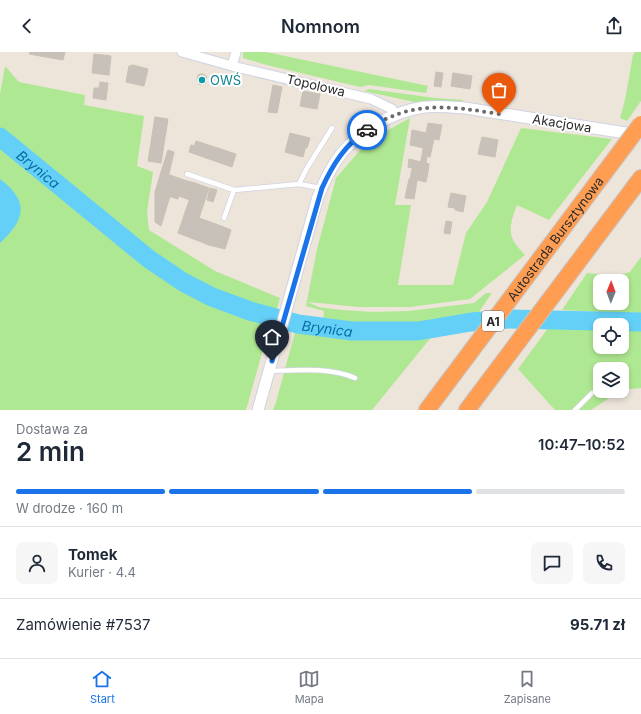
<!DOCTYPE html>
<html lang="pl">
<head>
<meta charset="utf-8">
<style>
	:root { --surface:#fff; --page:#f6f6f7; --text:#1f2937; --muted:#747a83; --line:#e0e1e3; --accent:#1a73e8 }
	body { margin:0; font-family:Inter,sans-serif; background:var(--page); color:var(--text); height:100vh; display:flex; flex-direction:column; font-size:15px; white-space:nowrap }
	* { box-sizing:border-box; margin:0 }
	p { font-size:13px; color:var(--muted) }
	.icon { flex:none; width:22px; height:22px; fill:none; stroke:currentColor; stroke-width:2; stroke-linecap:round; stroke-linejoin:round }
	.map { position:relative; height:358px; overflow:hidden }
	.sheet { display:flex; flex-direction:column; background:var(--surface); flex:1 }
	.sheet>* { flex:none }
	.needle { width:26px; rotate:1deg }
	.tools { position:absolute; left:593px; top:222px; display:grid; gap:8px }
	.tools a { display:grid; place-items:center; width:36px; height:36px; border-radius:8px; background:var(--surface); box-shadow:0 2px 6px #0003; font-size:20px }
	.pin { position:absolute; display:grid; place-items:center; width:34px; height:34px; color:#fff; margin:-41px -17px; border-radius:50% 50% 50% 0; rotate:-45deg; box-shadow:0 0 4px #0007 }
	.pin .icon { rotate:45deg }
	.courier { position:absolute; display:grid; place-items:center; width:40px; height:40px; margin:-20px; border:3px solid #1a73e8; border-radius:50%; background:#fff; color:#222; box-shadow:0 1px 5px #0007 }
	.summary em { font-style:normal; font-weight:600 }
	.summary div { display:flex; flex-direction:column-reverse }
	.summary { display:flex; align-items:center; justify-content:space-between; height:68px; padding:0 16px }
	h1 { font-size:26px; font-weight:600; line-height:30px }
	.bar { display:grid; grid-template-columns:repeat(4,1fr); gap:6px 4px; align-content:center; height:48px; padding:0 16px }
	.bar i { height:5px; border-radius:3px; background:var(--line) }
	.bar .on { background:var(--accent) }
	.bar p { grid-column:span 4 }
	.line { display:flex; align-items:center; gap:10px; padding:0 16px; border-top:1px solid var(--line) }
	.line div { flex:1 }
	.round { display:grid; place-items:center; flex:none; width:42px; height:42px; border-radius:8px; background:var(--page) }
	header { display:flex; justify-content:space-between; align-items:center; height:52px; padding:0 16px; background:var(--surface); font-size:18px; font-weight:600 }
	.tabs { display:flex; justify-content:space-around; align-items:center; height:56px; border-top:1px solid var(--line); background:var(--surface); font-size:11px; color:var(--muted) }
	.tabs a { display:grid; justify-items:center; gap:2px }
	.tabs .on { color:var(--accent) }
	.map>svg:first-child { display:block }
</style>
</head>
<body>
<header><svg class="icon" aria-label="back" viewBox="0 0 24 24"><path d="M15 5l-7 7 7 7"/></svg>Nomnom<svg class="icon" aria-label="share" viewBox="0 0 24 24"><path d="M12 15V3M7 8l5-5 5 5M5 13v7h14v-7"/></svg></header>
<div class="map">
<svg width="641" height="358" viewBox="0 0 641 358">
	<rect width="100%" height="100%" fill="#ede4da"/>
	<path fill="#afe892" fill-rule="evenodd" d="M243 0H266L428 34 426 41 369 33 360 35 267 13 243 6Z
		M635 0H641V49L627 69 620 66 625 48 633 3Z
		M5 14 19 30 85 43 84 53 144 64 137 114 153 120 147 160 149 178 215 219 280 246 276 260 190 228 154 204 0 79V42Z
		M369 37 435 46 464 48 460 50 419 51 364 39Z
		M410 66 395 153H411L398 233H453L466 181 487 150 521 76 612 87 549 168 517 153C508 177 507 185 525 203L470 247 410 255H359L308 250 318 255 342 258 373 260 409 259 474 251 486 241H492L474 267 418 273 366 274 323 270 324 259 306 254 317 197 336 126 368 89Z
		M0 93 58 142 161 222 211 250 271 269 246 358H0Z
		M641 205V262L562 258 587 221 615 224 630 220ZM600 229H622V251H600Z
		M552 271 600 273V295H622V274L641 275V336L622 338V317H600V339H620L591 358H555L518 317Z
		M296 277 331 284 382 286 433 283 372 358H273L276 350Z"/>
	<path fill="#64d0f7" d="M0 127C29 149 26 167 0 191Z"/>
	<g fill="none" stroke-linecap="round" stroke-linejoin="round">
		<path stroke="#64d0f7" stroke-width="19" id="s1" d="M0 85 149 207 183 230 212 245 250 259 298 272 352 279H418L471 270 509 267 641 270"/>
	</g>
	<path fill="#c8c1ba" stroke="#c8c1b3" d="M30 0H65L63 8 29 2Z
		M94 2 111 4 109 23 92 21Z
		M133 13 148 17 144 34 126 30 129 14Z
		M436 20 443 21 441 35 434 34Z
		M453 21 472 24 470 37 451 34Z
		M200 22H203L207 25 205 29 206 31 200 33 197 28 198 23Z
		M100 30 108 31 106 48 93 46 94 36H99Z
		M273 33 282 35 277 61 268 60Z
		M303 39 320 42 317 57 300 54Z
		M155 65 168 67 161 111 148 109Z
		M428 71 442 73 439 88 434 87 430 105 422 103Z
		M412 78 426 81 424 96 410 93Z
		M290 81 306 85 303 97H305L303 105 285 100Z
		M306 85 310 86 307 96H305V97H303Z
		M482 85 498 88 495 105 478 102Z
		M196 89 236 102 232 115 189 100 191 93 194 94Z
		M168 98 174 100 169 122 161 120Z
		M422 103 427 104 426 111 429 112 428 120 419 118Z
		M409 107 421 110 419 118 408 115Z
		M412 117 419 118 417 129 410 127Z
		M419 118 428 120 426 130 417 128Z
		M161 120 184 128 178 147 155 140Z
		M409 127 417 129 414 147 405 146Z
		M184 128 195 131 193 137 182 133Z
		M195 131 209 136 199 166 216 172 209 193 178 181Z
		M182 133 193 137 190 148 179 144Z
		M210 136 217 138 213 150 207 148Z
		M155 140 170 144 161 174 155 170Z
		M451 141 466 144 463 160 455 158V156L448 155Z
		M446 169 452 170 450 182 444 181Z
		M216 172 231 178 225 197 209 193Z"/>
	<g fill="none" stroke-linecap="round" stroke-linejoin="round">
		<defs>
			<path id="service" d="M187 122 234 138
				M299 132 307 116 332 76
				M224 166 234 138 299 132 321 136
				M269 319C296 318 331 315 355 326
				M575 358 592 341"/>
			<path id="minor" d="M182 0 232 14 371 47 392 57 395 62
				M232 14 236 0"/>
			<path id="tertiary" d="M258 358 318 145C332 109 348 87 382 69 394 63 406 58 419 56 434 53 450 55 465 56L639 83"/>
			<g id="motorway">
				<path id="s2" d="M427 358 626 92"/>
				<path d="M467 358 641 126"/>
			</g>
		</defs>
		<use href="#service" stroke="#cfd3e3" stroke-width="6"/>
		<use href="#minor" stroke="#cfd3e3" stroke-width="11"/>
		<use href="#tertiary" stroke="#cfd3e3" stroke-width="13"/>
		<use href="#motorway" stroke="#c7c7c7" stroke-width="18"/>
		<use href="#service" stroke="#fff" stroke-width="4.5"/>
		<use href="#minor" stroke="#fff" stroke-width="9"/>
		<use href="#tertiary" stroke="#fff" stroke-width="11"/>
		<use href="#motorway" stroke="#ff9d52" stroke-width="16"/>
		<defs>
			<path id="motorway-bridge" d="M626 92 641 72"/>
		</defs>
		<use href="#motorway-bridge" stroke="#c7c7c7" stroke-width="18" stroke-linecap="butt"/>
		<use href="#motorway-bridge" stroke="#ff9d52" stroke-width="16"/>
	</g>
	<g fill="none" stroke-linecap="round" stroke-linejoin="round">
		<path stroke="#6e6a67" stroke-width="4" stroke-dasharray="0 7.2" d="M367 78C410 48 450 54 499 62"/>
		<path stroke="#1a73e8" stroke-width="5" d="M272 309 322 136C333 112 345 93 367 78"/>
	</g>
	<circle fill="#0f9aa8" stroke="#fff" stroke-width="1.5" cx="202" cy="28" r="4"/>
	<g text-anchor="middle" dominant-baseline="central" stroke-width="4" stroke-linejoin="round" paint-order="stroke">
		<rect fill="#fff" stroke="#696969" stroke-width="1" x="482" y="259" width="22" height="20" rx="3"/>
		<g font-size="12" font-weight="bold" fill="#292929">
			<text x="493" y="269">A1</text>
		</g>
		<g font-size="13" fill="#0d838f" stroke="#fff" text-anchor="start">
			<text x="210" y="28">OWŚ</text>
		</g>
		<g font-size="13" fill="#292929" stroke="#fff">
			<text transform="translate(316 33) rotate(13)">Topolowa</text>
			<text transform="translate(562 71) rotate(9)">Akacjowa</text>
			<text stroke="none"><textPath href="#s2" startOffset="214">Autostrada Bursztynowa</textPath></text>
		</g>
		<g font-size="14" font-style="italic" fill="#046ca3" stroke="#fff">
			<text stroke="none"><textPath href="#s1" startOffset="50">Brynica</textPath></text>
			<text stroke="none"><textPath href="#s1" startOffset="386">Brynica</textPath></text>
		</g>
	</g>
</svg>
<div class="tools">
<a><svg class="needle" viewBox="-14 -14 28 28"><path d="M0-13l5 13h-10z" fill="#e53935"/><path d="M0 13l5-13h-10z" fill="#747a83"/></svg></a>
<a><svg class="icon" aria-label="locate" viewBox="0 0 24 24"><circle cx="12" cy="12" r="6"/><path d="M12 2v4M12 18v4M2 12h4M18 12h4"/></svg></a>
<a><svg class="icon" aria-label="layers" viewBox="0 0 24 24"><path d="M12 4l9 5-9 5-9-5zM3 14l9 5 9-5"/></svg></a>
</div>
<div class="pin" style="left:499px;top:62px;background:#ea580c"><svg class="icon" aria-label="bag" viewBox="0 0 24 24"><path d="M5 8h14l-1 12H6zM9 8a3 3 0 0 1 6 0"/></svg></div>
<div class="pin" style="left:272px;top:309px;background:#1f2937"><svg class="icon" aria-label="home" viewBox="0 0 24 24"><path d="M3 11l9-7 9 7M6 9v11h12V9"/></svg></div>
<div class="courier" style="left:367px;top:78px"><svg class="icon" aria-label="car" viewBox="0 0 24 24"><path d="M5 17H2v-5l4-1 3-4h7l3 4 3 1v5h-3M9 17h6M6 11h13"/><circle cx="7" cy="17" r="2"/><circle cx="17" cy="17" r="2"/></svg></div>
</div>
<section class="sheet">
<div class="summary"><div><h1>2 min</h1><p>Dostawa za</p></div><em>10:47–10:52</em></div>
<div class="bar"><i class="on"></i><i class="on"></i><i class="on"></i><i></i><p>W drodze · 160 m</p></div>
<div class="line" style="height:72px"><a class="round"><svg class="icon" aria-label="person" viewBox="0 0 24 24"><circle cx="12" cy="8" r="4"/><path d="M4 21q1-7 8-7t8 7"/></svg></a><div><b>Tomek</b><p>Kurier · 4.4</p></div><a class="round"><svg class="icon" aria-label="chat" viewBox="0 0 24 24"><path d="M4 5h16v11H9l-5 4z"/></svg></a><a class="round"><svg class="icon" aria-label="phone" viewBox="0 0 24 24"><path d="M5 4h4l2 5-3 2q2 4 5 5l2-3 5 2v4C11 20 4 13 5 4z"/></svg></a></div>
<div class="line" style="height:52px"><div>Zamówienie #7537</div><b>95.71 zł</b></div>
</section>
<nav class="tabs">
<a class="on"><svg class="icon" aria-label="home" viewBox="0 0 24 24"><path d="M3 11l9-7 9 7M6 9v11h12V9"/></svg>Start</a>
<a><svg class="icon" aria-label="map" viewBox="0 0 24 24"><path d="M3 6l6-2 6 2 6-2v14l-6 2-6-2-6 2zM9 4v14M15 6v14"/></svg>Mapa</a>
<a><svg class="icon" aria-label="saved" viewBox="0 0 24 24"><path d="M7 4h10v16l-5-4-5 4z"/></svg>Zapisane</a>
</nav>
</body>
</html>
